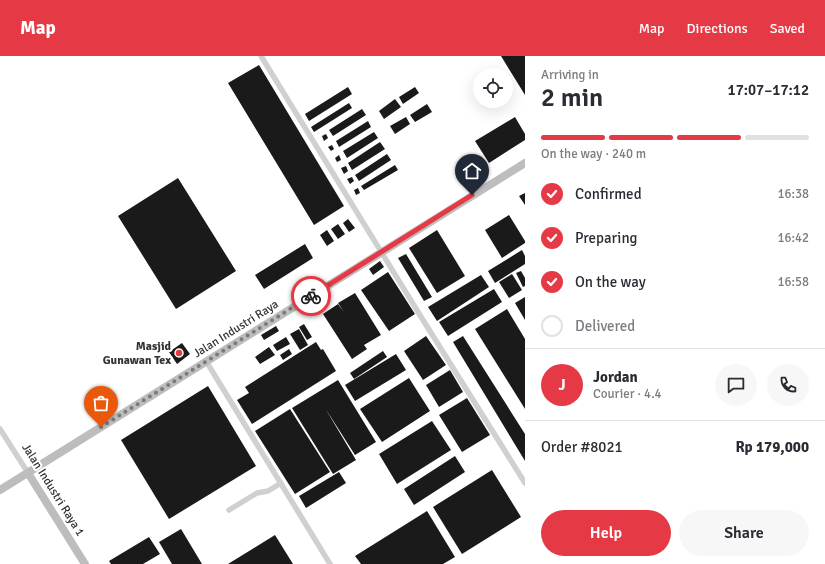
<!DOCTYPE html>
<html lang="en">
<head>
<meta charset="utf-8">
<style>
	:root { --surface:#fff; --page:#f7f7f7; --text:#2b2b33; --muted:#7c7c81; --line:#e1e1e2; --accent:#e63946 }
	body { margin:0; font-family:Signika,sans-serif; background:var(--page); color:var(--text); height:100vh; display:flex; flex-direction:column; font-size:15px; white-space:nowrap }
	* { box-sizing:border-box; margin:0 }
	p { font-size:13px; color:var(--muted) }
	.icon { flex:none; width:22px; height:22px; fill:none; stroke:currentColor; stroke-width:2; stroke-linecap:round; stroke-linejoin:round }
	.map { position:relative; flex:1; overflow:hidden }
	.sheet { display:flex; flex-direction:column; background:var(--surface); width:300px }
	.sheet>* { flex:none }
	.controls { position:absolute; left:473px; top:12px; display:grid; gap:8px }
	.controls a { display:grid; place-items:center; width:40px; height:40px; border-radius:50%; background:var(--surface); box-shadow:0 4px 16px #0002; font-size:20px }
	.pin { position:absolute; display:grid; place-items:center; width:34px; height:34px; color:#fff; margin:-41px -17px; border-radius:50% 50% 50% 0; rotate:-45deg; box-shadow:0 0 4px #0007 }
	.pin .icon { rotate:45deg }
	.courier { position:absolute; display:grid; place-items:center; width:40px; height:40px; margin:-20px; border:3px solid #e63946; border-radius:50%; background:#fff; color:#222; box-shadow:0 1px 5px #0007 }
	.summary em { font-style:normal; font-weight:600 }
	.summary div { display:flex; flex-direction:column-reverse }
	.summary { display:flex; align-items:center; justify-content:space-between; height:68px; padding:0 16px }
	h1 { font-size:26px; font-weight:600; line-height:30px }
	.bar { display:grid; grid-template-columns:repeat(4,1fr); gap:6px 4px; align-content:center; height:48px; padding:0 16px }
	.bar i { height:5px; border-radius:3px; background:var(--line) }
	.bar .active { background:var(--accent) }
	.bar p { grid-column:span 4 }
	.line { display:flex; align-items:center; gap:10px; padding:0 16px; border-top:1px solid var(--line) }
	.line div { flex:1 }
	.round { display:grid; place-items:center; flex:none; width:42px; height:42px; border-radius:21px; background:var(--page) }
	ol { padding:0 16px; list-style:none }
	li { display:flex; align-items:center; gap:12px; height:44px }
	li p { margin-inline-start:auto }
	li .icon { padding:4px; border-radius:50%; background:var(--accent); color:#fff; stroke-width:4 }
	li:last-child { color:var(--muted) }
	li i { width:22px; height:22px; border:2px solid var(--line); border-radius:50% }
	.primary-button { display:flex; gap:8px; margin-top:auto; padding:8px 16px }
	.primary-button a { flex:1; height:46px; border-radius:24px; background:var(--accent); color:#fff; font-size:16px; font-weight:600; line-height:46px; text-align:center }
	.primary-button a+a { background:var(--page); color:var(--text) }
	header { display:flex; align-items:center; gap:24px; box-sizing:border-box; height:56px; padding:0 20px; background:var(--accent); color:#fff }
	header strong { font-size:19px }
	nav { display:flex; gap:22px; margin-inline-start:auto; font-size:14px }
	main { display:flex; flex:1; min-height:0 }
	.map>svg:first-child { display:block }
</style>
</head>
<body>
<header>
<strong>Map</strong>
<nav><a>Map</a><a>Directions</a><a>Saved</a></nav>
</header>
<main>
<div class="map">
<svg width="525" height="508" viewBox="0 0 525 508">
	<rect width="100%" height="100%" fill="#fff"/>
	<path fill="#1a1a1a" d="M501 0H525V39Z
		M259 9 344 150 314 169 228 27Z
		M348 31 352 38 309 65 305 58Z
		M415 31 419 37 403 48 399 41Z
		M395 43 401 51 384 63 379 55Z
		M349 47 352 52 314 76 311 71Z
		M427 48 432 56 415 66 410 59Z
		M362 53 366 59 333 80 329 74Z
		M406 61 410 68 395 78 390 70Z
		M515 61 525 78V84L489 107 475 85Z
		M368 65 371 71 339 91 336 85Z
		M374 76 378 82 347 102 343 95Z
		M326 78 328 82 324 85 322 80Z
		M380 86 385 93 352 114 348 107Z
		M332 89 334 93 331 95 328 91Z
		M387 98 391 104 359 125 355 119Z
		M339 99 341 104 337 106 335 102Z
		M395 109 398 114 364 134 361 130Z
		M346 110 348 115 344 118 341 112Z
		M352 121 354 125 350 128 347 123Z
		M178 122 236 215 176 253 118 160Z
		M358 132 360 137 356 139 354 134Z
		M525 137V149L519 140Z
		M509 159 525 185V187L502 202 485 174Z
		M348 163 355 172 349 176 343 167Z
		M338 168 345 178 338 183 331 173Z
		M327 174 334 185 327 190 320 179Z
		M437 174 465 220 437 237 409 192Z
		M305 188 313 202 264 233 255 219Z
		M522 194 525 200V208L495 227 488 215Z
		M406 198 432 241 424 245 398 202Z
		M380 205 384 211 373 219 369 213Z
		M521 215 525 222V230L523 231 516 217Z
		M388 216 415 258 389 275 361 234 376 224 379 228 376 224Z
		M512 218 522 234 509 242 499 226Z
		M481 219 489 231 437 265 428 251Z
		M494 233 502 246 448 280 439 266Z
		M355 237 381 279 364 289 367 293 352 303 323 258 338 248 344 256 338 247Z
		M525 241V264L515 247Z
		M507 253 525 283V353L475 273Z
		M304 268 312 281 307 284 299 271Z
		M276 270 279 275 264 284 261 279Z
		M299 273 308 289 300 294 290 278Z
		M426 280 446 309 423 324 404 295Z
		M463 280 525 378V405L453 286Z
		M286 281 290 288 277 295 273 289Z
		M316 286 321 294 323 293 336 315 252 368 237 344 249 337 245 331Z
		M182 287 190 298 177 308 169 296Z
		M269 291 275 299 260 308 255 301Z
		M289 293 292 298 283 304 280 299Z
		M383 295 387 301 354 323 350 317Z
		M396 298 406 314 355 345 345 329Z
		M450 314 463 336 439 351 426 329Z
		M409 322 430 355 382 386 360 353Z
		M338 324 376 386 355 399 325 352 356 404 333 418 292 352Z
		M208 330 256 410 169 463 121 384Z
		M467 342 490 379 462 396 439 359Z
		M290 353 330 416 295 438 255 375Z
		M432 365 451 394 397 428 379 398Z
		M455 400 465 416 414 449 404 433Z
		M492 414 521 461 462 498 433 451Z
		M339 416 346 427 306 452 299 440Z
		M427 455 455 501 443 508H361L355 500Z
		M181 473 202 508H172L159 486Z
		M275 479 293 508H228Z
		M149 481 160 498 143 508H111L109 505Z"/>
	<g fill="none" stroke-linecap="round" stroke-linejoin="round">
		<path stroke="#d0d0d0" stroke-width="5.5" d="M261 0 423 264 525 427
			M206 305 330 508
			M0 373 28 417
			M229 454 257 437 268 435 281 427"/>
		<path stroke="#bdbdbd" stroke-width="8" d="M28 417 85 508
			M0 434 525 107"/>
	</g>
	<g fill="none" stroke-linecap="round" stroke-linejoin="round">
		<path stroke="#7a7a7a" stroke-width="4" stroke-dasharray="0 7.2" d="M101 371 311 240"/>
		<path stroke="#e63946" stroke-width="5" d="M311 240 472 139"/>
	</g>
	<circle fill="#e63946" stroke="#fff" stroke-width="1.5" cx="179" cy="297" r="4"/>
	<g text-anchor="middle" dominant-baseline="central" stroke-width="4" stroke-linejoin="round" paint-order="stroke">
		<g font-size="12" fill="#333" stroke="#fff">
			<text transform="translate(236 273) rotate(-32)">Jalan Industri Raya</text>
			<text transform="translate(53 434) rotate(58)">Jalan Industri Raya 1</text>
		</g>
		<g font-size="12" font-weight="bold" fill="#333" stroke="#fff" text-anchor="end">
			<text x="171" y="290">Masjid<tspan x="171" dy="14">Gunawan Tex</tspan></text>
		</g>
	</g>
</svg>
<div class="controls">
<a><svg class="icon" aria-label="locate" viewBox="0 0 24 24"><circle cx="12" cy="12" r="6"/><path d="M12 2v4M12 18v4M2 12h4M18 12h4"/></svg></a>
</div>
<div class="pin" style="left:101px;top:371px;background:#ea580c"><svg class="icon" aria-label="bag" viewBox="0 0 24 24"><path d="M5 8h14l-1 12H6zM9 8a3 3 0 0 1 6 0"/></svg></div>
<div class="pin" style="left:472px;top:139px;background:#1f2937"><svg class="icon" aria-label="home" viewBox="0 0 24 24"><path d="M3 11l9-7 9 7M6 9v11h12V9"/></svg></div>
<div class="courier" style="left:311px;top:240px"><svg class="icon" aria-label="bike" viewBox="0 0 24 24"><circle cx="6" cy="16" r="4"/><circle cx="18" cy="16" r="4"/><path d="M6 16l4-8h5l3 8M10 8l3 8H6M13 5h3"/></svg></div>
</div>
<section class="sheet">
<div class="summary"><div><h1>2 min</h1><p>Arriving in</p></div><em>17:07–17:12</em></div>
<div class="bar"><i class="active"></i><i class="active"></i><i class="active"></i><i></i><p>On the way · 240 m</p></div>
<ol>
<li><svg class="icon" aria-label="check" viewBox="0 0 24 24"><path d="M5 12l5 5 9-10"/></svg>Confirmed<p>16:38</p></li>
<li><svg class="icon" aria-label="check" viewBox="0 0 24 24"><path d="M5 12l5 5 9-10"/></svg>Preparing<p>16:42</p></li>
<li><svg class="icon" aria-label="check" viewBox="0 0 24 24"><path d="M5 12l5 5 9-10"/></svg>On the way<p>16:58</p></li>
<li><i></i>Delivered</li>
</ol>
<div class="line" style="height:72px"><b class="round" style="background:var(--accent);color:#fff">J</b><div><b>Jordan</b><p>Courier · 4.4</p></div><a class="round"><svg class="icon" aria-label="chat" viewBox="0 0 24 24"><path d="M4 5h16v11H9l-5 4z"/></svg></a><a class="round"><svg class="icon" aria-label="phone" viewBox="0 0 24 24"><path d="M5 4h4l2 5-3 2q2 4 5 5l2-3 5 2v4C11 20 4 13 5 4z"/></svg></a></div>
<div class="line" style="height:52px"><div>Order #8021</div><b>Rp 179,000</b></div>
<div class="primary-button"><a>Help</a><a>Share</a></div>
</section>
</main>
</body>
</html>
